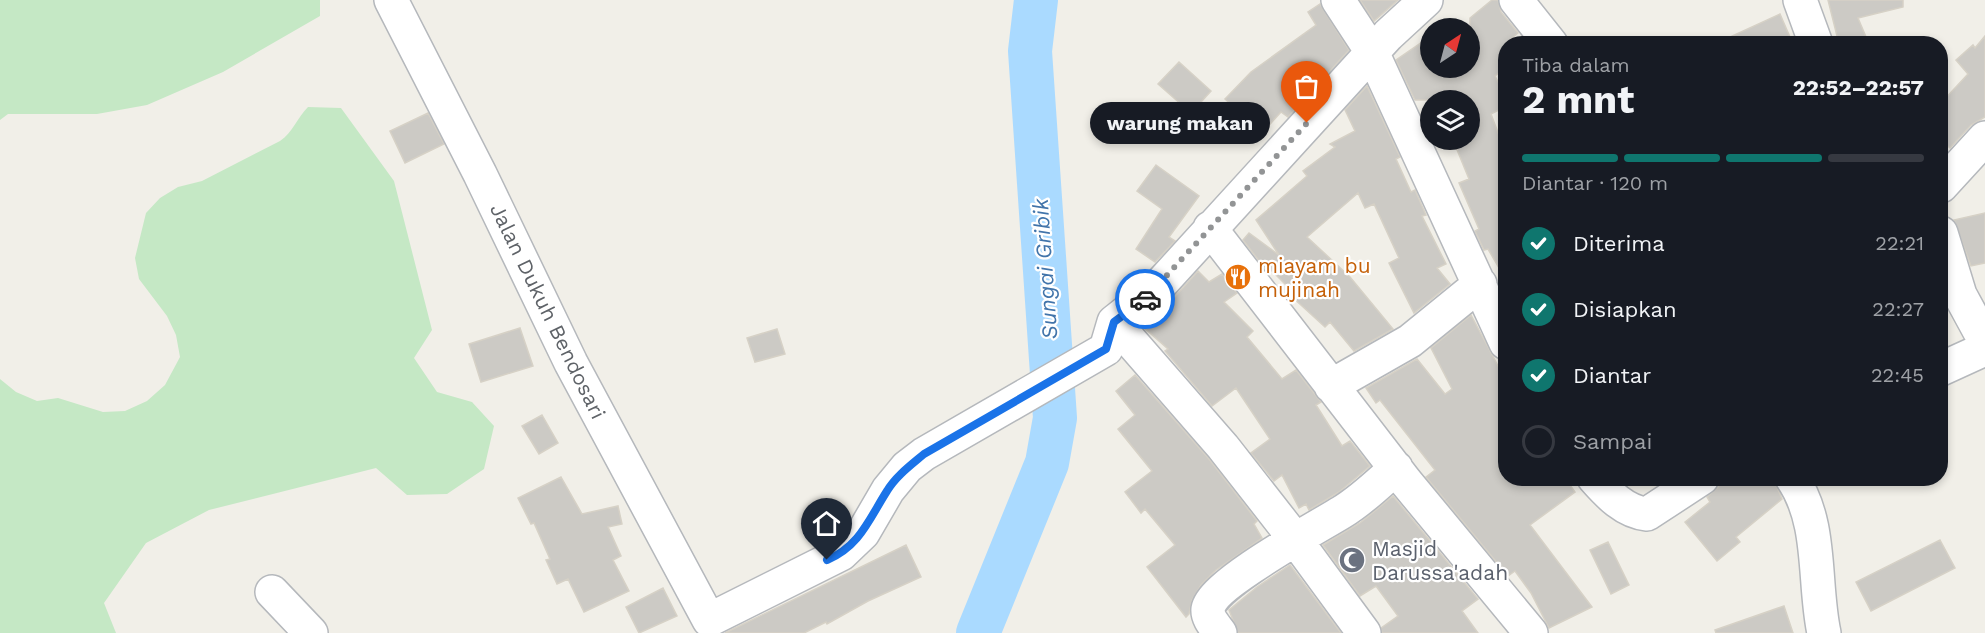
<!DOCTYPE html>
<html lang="id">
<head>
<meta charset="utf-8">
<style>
	:root { --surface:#171b24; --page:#242831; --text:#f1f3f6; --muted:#9ea1a6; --line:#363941; --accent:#0f766e }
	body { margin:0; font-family:"Work Sans",sans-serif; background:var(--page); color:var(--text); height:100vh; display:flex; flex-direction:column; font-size:22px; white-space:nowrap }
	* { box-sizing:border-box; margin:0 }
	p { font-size:20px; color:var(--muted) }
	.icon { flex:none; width:33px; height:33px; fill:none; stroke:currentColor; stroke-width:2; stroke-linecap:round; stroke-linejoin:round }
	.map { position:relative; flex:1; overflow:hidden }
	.panel { position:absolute; left:1498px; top:36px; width:450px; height:450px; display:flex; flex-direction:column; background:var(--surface); border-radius:24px; box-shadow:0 3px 9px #0003 }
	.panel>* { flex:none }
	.needle { width:39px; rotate:36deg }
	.buttons { position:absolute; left:1420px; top:18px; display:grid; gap:12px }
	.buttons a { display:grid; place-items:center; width:60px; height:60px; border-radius:50%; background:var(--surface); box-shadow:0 3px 9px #0003; font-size:30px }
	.pin { position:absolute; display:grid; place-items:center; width:51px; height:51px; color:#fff; margin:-62px -26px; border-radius:50% 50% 50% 0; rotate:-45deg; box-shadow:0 0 6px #0007 }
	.pin .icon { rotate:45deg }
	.courier { position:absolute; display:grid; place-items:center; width:60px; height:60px; margin:-30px; border:4px solid #1a73e8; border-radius:50%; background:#fff; color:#222; box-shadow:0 2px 8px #0007 }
	.bubble { position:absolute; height:42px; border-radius:21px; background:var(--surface); box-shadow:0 3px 9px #0003; font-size:20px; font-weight:700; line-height:42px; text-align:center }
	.summary em { font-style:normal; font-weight:700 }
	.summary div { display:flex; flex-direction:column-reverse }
	.summary { display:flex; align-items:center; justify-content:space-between; height:102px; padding:0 24px }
	h1 { font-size:39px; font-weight:700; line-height:45px }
	.bar { display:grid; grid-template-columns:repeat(4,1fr); gap:9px 6px; align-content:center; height:72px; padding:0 24px }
	.bar i { height:8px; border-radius:4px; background:var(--line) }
	.bar .selected { background:var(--accent) }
	.bar p { grid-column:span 4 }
	ol { padding:0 24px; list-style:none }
	li { display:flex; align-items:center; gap:18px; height:66px }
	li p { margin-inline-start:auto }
	li .icon { padding:6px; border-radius:50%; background:var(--accent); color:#fff; stroke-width:4 }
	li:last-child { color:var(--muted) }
	li i { width:33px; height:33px; border:3px solid var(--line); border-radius:50% }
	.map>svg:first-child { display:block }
</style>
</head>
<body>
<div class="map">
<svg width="1985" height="633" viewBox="0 0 1985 633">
	<rect width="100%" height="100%" fill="#f1efe8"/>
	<path fill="#c5e8c5" d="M0 0H320V16L223 72 147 105 97 114H8L0 120Z
		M308 107 341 108 394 181 432 330 414 358 437 392 472 402 494 426 484 469 447 494 407 495 376 468 209 510 146 543 104 603 116 633H0V379L16 392 37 401 58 398 103 412 125 411 147 401 165 385 180 357 176 335 167 316 139 279 135 258 146 213 160 198 178 187 202 181 280 141C293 132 297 118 308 107Z"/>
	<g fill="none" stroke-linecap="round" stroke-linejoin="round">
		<path stroke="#aadaff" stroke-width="44" d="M978 633 1047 463 1055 418 1030 51 1036 0"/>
	</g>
	<path fill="#cccac5" stroke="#d6d1c6" stroke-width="1.5" d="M1360 0H1398L1374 21Z
		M1492 0H1498L1501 12 1518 33 1506 43V67L1495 76 1506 97V106L1491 114 1506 154V280L1488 249 1484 250 1475 231 1479 229 1459 183 1469 179 1453 140H1470V100H1415L1396 60 1431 36V68H1470V18Z
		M1828 0H1903V7L1858 18 1869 44H1839Z
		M1320 4 1349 50 1288 117 1281 112 1262 133 1225 99 1251 72 1316 25 1308 12Z
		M1780 14 1793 44H1715Z
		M1985 36V117L1971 125 1950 148 1941 140V103L1968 74 1956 60 1973 45 1975 48Z
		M1179 62 1211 91 1191 113 1158 84Z
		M1367 86 1400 157 1396 159 1411 192 1415 190 1426 215 1422 216 1446 264 1437 268 1450 284 1414 313 1389 263 1399 258 1374 204 1365 208 1358 193 1307 237 1350 277 1393 329 1354 351 1330 322 1325 327 1290 295 1293 292 1270 269 1267 271 1243 240 1249 233 1279 255 1256 220 1307 176 1303 171 1335 147 1330 144 1355 131 1345 110Z
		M428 113 444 144 405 163 390 131Z
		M1156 165 1199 196 1169 237 1175 241 1155 262 1136 249 1162 209 1137 191Z
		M1985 213V263L1971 266 1954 220Z
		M1198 271 1209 282 1222 274 1237 293 1224 302 1253 331 1247 337 1282 379 1296 370 1321 402 1316 405 1342 446 1350 441 1370 466 1339 492 1309 510 1306 504 1299 508 1282 475 1274 481 1251 453 1270 439 1236 388 1212 406 1165 351 1168 349 1142 326 1172 300Z
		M1471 315 1506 381V478H1565L1575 492 1530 525 1592 607 1549 628 1531 593 1515 571 1508 576 1426 477 1435 470 1380 400 1376 403 1366 388 1417 359 1445 394 1452 389 1431 348Z
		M520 328 533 366 481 382 469 344Z
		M777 329 785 354 755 362 747 338Z
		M1135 375 1209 459 1257 521 1254 524 1262 538 1216 570 1201 585 1192 600 1189 614 1186 617 1147 567 1175 545 1145 509 1141 513 1125 492 1152 471 1118 429 1135 415 1116 391Z
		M542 415 558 443 539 454 522 426Z
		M561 477 582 514 618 506 622 524 608 527 621 556 613 560 629 591 584 612 568 579 557 584 546 560 550 559 534 523 531 524 518 498Z
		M1720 478H1773L1782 499 1736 537 1740 542 1717 561 1685 522 1710 502 1707 497 1718 487Z
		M1393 496 1478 599 1462 611 1478 633H1382L1381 628 1398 616 1376 586 1360 596 1323 545 1360 523Z
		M1940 540 1955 568 1871 611 1856 582Z
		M1608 542 1629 585 1611 594 1590 550Z
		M906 545 921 577 868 601 827 624 826 622 804 633H725Z
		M1290 565 1341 633H1238L1229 610 1257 587Z
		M663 588 677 616 639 633 626 607Z
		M1784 606 1793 633H1716L1715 630Z"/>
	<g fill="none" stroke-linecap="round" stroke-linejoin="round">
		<defs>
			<path id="minor" d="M391 0 480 174 571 363 709 620 841 554 863 533 888 490 907 467 924 454 1106 349 1114 322 1158 287 1388 35 1426 0
				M1338 0 1372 52 1506 343
				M1516 0 1551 44
				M1800 0 1816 44
				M1941 186 1985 138
				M1210 228 1406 482 1531 633
				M1941 233 1960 295 1985 341
				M1114 322 1223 447 1295 539 1364 633
				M1941 369 1985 349
				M1331 386 1410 341 1480 284
				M1594 478C1608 494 1625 512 1647 514L1702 478
				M1792 478C1823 523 1813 582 1824 633
				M272 592 311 633
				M1220 633C1215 626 1207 618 1208 609 1212 584 1318 527 1342 512 1362 500 1379 483 1396 468"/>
		</defs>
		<use href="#minor" stroke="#b5b8bc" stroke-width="36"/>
		<use href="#minor" stroke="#fff" stroke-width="33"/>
	</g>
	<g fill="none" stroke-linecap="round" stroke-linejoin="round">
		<path stroke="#929495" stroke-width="6" stroke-dasharray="0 10.8" d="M1145 299 1307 123"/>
		<path stroke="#1a73e8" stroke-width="8" d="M827 560C860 546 869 519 887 491 896 476 911 465 924 454L1106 349 1114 322 1145 299"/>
	</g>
	<defs>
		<symbol id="restaurant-disc" viewBox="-11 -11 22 22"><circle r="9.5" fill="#e8710a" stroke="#fff"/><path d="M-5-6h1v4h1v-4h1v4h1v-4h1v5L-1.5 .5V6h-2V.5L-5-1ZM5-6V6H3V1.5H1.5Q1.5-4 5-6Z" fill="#fff"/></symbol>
		<symbol id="mosque-disc" viewBox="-11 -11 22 22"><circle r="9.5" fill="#6b7280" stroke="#fff"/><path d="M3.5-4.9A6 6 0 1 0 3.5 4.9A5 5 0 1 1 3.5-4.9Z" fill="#fff"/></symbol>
	</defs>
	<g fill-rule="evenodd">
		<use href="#restaurant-disc" x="1223" y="262" width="30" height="30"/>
		<use href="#mosque-disc" x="1337" y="545" width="30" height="30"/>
	</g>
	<g text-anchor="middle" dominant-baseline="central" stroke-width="4.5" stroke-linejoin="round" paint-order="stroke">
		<g font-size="21" fill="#c56008" stroke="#fff" text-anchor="start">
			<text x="1258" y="265">miayam bu<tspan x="1258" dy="24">mujinah</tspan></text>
		</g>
		<g font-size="21" fill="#5f6368" stroke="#fff">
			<text transform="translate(548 311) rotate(64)">Jalan Dukuh Bendosari</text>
		</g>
		<g font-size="21" fill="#5b616d" stroke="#fff" text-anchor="start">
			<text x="1372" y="548">Masjid<tspan x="1372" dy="24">Darussa'adah</tspan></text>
		</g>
		<g font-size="22" font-style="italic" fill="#4174aa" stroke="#fff">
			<text transform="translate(1045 269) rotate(-94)">Sungai Gribik</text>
		</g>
	</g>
</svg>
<div class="buttons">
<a><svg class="needle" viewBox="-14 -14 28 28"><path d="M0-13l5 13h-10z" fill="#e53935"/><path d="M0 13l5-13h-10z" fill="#9ea1a6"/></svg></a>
<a><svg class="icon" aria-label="layers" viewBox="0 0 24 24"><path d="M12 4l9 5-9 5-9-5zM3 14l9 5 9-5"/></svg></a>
</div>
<div class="pin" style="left:1307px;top:123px;background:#ea580c"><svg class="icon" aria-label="bag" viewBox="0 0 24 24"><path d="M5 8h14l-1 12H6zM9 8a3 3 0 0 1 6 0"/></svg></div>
<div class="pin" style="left:827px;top:560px;background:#1f2937"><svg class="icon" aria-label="home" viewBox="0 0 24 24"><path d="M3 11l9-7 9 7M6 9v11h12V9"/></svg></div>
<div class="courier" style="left:1145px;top:299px"><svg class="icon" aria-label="car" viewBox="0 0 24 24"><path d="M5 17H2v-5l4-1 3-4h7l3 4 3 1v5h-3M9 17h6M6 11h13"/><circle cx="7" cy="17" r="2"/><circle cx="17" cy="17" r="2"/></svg></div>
<div class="bubble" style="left:1090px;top:102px;width:180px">warung makan</div>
<section class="panel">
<div class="summary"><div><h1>2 mnt</h1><p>Tiba dalam</p></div><em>22:52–22:57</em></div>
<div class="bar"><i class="selected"></i><i class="selected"></i><i class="selected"></i><i></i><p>Diantar · 120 m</p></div>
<ol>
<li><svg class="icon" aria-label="check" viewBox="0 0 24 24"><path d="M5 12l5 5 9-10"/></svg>Diterima<p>22:21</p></li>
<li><svg class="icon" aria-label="check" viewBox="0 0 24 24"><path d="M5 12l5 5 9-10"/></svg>Disiapkan<p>22:27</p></li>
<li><svg class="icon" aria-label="check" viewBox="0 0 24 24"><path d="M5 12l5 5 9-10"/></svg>Diantar<p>22:45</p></li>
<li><i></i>Sampai</li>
</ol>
</section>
</div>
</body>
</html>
